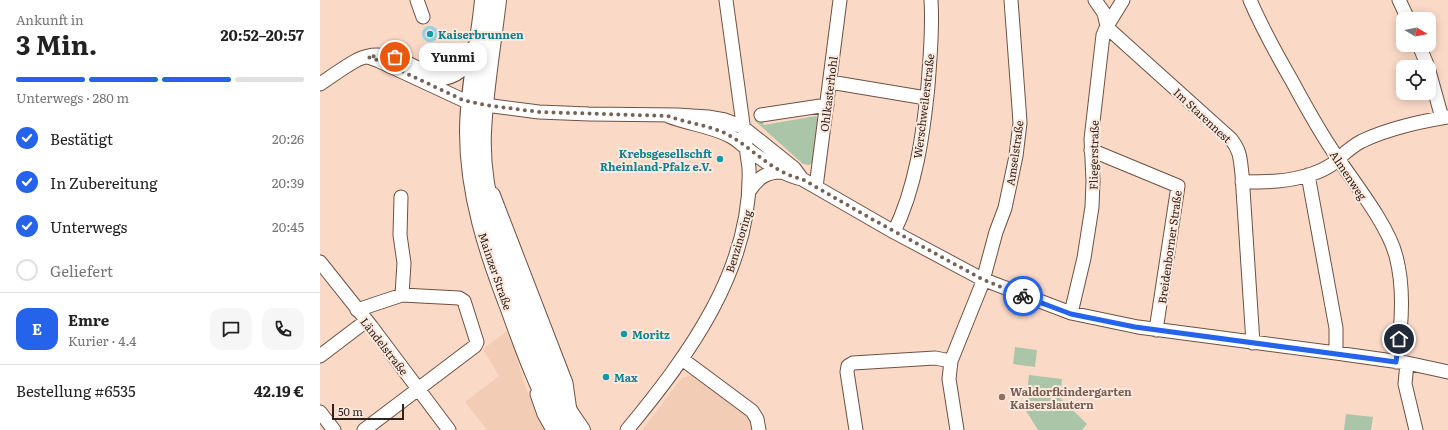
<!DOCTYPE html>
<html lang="de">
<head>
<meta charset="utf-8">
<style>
	:root { --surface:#fff; --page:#f6f6f6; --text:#222; --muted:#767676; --line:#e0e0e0; --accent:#2563eb }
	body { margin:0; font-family:Literata,serif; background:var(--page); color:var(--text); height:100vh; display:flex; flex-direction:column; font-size:15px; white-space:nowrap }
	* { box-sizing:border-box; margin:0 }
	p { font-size:13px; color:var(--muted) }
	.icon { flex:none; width:22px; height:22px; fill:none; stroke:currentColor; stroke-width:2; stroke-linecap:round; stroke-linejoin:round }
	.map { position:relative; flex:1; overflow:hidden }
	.details { display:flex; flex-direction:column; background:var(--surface); width:320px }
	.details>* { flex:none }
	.needle { width:26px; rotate:100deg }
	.tools { position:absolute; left:1076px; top:12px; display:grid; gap:8px }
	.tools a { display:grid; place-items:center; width:40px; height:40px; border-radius:8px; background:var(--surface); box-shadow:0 2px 10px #0003; font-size:20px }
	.scale { position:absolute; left:12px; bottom:10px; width:72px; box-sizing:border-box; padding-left:4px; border:2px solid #2f231c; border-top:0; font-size:11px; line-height:14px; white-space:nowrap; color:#2f231c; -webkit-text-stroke:3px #fde9de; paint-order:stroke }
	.pin { position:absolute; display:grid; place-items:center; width:34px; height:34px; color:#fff; margin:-17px; border:2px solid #fff; border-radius:50%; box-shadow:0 1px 4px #0007 }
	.courier { position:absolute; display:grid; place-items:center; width:40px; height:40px; margin:-20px; border:3px solid #2563eb; border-radius:50%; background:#fff; color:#222; box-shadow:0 1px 5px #0007 }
	.bubble { position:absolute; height:28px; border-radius:12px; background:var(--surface); box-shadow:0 2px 10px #0003; font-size:13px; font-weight:700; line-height:28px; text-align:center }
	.summary em { font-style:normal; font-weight:700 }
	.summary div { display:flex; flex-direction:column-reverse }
	.summary { display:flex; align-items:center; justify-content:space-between; height:68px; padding:0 16px }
	h1 { font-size:26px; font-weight:700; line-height:30px }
	.bar { display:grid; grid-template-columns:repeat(4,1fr); gap:6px 4px; align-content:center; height:48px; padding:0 16px }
	.bar i { height:5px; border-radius:3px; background:var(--line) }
	.bar .current { background:var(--accent) }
	.bar p { grid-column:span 4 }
	.line { display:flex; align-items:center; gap:10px; padding:0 16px; border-top:1px solid var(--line) }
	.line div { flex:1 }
	.round { display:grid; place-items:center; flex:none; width:42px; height:42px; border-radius:12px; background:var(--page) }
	ol { padding:0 16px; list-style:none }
	li { display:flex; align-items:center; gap:12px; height:44px }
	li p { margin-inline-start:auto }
	li .icon { padding:4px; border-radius:50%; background:var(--accent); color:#fff; stroke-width:4 }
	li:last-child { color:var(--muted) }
	li i { width:22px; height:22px; border:2px solid var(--line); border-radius:50% }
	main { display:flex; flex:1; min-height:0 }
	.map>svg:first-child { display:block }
</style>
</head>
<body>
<main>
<section class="details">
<div class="summary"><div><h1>3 Min.</h1><p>Ankunft in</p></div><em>20:52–20:57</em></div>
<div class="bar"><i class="current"></i><i class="current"></i><i class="current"></i><i></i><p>Unterwegs · 280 m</p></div>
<ol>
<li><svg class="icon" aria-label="check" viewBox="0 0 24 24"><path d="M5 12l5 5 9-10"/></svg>Bestätigt<p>20:26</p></li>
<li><svg class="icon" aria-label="check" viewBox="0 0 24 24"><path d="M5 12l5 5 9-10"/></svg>In Zubereitung<p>20:39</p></li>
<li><svg class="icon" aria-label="check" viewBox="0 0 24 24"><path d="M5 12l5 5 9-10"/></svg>Unterwegs<p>20:45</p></li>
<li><i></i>Geliefert</li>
</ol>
<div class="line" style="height:72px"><b class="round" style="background:var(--accent);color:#fff">E</b><div><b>Emre</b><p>Kurier · 4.4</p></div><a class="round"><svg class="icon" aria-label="chat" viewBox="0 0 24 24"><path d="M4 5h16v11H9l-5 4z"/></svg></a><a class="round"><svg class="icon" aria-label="phone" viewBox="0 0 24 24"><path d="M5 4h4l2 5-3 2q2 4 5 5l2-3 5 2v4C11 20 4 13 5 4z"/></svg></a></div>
<div class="line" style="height:52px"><div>Bestellung #6535</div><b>42.19 €</b></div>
</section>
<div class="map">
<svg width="1128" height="430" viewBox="0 0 1128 430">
	<rect width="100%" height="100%" fill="#fad9c7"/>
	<path fill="#f3ccb6" d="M187 331 195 352 205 386 216 412 226 430H167L145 402 179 376 163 349Z
		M371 375 376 376 418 407 427 416 433 425 434 430H322L362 378Z"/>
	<path fill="#aac5a8" d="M496 116 498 119 493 163 489 165 483 164 434 120H442L444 125Z
		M695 347 717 350 715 367 693 364Z
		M709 375 742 379 740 398 767 424 762 430H718L705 409Z
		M1026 414 1053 417 1051 430H1024Z"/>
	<path fill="#95d2e3" d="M102 34a8 8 0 1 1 16 0a8 8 0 1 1-16 0Z"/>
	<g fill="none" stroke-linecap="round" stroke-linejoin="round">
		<defs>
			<path id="minor" d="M97 0 103 17
				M775 0 784 13 787 26 791 31 911 139C921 152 920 159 922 174L933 343
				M930 0C942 28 957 55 972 81 986 107 1000 133 1017 157 1035 184 1068 225 1076 256 1085 290 1082 327 1076 362
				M1079 0 1088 19
				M1099 45 1108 67
				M48 57 59 61 143 100 165 105 219 112 269 114 357 115 388 117 405 120 413 123 424 128 474 168 482 179
				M1109 71 1122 118
				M510 82 606 98
				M0 84C12 76 24 67 37 60 65 46 92 65 116 78
				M441 115 507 105
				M348 116C368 124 391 126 410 136 416 139 420 143 425 147 443 160 461 175 482 179L574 232 662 279 751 313 818 327 1016 353 1087 363 1128 372
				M771 150 858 186 836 330
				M988 175 1016 328V353
				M922 182C947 182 968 182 992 174 998 172 1005 169 1011 165 1022 156 1030 147 1042 141 1070 128 1099 122 1128 117
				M496 187 520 0
				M430 190C438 178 446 172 461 172
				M173 194 246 383 250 411
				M81 197 80 235 84 263 82 295
				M574 232C596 187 603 135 608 86 610 57 613 29 611 0
				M0 262 51 326 129 430
				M37 310 82 295 139 298 144 301 157 342 155 346 151 349 44 430
				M751 313 764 258 772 207 773 181 771 139 783 35 787 26 803 0
				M0 356 46 321
				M362 359 432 411 437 419 439 430
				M1087 363 1085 384 1096 430
				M217 394 224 414 233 430
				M0 412 14 430
				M307 430C368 356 433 269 429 168L406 0
				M536 430 527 372 528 366 533 363 615 358 631 361
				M637 430 629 379 631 361 662 284 676 232 685 208 696 156 700 123 699 108 691 0"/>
			<path id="major" d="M163 0C159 44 148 88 148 132 148 194 167 252 189 309 197 331 205 354 215 377 222 395 233 413 244 430
				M178 0C173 44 165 88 163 132 160 194 183 253 205 310 212 331 219 352 228 372 237 392 249 412 262 430
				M116 78C139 76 143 68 154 49"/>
		</defs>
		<use href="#minor" stroke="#6d5142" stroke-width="15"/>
		<use href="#major" stroke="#6d5142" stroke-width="18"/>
		<use href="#minor" stroke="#fff" stroke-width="13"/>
		<use href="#major" stroke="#fff" stroke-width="16"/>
	</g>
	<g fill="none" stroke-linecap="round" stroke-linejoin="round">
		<path stroke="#766358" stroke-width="4" stroke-dasharray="0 7.2" d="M75 57 62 55 48 57 60 61 143 100 165 105 219 112 348 116C368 124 393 125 412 137 435 151 454 173 482 179L550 218 662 279 703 296"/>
		<path stroke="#2563eb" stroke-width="5" d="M703 296 751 314 815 327 1076 362 1079 339"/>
	</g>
	<g fill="#0f9aa8" stroke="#fde9de" stroke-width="1.5">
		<circle cx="110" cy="34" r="4"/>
		<circle cx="400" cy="159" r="4"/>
		<circle cx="304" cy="334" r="4"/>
		<circle cx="286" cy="377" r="4"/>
	</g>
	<circle fill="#8d6e63" stroke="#fde9de" stroke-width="1.5" cx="682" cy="397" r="4"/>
	<g text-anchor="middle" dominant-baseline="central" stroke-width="4" stroke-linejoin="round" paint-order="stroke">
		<g font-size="11" font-weight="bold" fill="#0d838f" stroke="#fde9de" text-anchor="start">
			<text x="118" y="34">Kaiserbrunnen</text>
			<text x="392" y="153" text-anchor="end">Krebsgesellschft<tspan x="392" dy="13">Rheinland-Pfalz e.V.</tspan></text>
			<text x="312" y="334">Moritz</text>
			<text x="294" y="377">Max</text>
		</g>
		<g font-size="11" fill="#2f231c" stroke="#fde9de">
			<text transform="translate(508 94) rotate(-83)">Ohlkasterhohl</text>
			<text transform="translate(603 106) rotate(-83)">Werschweilerstraße</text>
			<text transform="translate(883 115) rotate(43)">Im Starennest</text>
			<text transform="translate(694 153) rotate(-82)">Amselstraße</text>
			<text transform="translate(773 155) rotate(-89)">Fliegerstraße</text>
			<text transform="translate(1029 175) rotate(56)">Almenweg</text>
			<text transform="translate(418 241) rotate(-73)">Benzinoring</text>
			<text transform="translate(849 247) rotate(-82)">Breidenborner Straße</text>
			<text transform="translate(176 271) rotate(71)">Mainzer Straße</text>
			<text transform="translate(65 346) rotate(52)">Ländelstraße</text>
		</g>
		<g font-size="11" font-weight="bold" fill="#785e54" stroke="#fde9de" text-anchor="start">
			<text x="690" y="391">Waldorfkindergarten<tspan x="690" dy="13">Kaiserslautern</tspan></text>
		</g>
	</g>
</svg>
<div class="tools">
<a><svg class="needle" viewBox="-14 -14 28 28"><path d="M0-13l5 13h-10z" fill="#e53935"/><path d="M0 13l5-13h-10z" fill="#767676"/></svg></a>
<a><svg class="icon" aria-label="locate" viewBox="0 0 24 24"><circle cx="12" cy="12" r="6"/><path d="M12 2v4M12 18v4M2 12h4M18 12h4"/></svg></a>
</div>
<div class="scale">50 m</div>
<div class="pin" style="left:75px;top:57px;background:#ea580c"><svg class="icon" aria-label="bag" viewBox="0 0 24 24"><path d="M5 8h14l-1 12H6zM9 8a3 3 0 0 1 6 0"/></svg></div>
<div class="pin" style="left:1079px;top:339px;background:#1f2937"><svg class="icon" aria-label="home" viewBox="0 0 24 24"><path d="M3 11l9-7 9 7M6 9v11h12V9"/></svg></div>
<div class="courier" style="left:703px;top:296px"><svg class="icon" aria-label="bike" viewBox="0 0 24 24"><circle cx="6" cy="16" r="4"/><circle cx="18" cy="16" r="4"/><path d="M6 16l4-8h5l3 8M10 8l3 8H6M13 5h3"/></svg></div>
<div class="bubble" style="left:99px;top:43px;width:68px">Yunmi</div>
</div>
</main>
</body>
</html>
